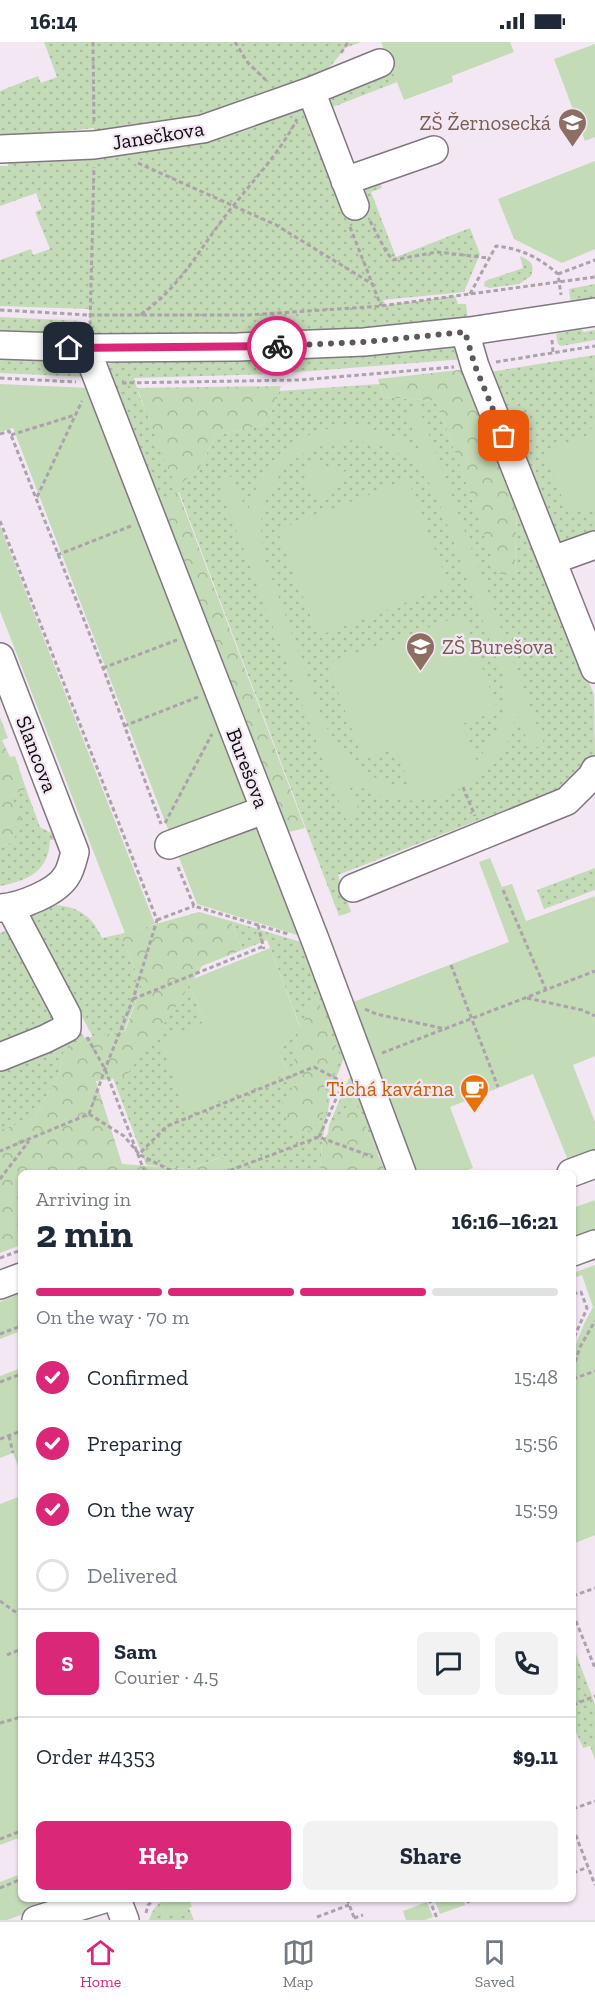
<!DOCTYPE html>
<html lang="en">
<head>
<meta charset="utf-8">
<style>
	:root { --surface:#fff; --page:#f2f2f3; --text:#1f2937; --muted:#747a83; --line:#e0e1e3; --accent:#db2777 }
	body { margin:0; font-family:"Zilla Slab",serif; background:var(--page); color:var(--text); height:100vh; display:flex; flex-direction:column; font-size:22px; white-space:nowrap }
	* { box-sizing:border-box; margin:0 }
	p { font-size:20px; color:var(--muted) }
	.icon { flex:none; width:33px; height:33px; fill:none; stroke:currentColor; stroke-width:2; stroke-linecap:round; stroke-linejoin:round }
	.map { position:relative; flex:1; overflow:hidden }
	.sheet { position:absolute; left:18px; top:1128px; width:558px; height:732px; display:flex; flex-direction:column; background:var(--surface); border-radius:9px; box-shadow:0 2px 4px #0004 }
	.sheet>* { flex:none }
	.pin { position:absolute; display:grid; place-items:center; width:51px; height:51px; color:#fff; margin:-26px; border-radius:12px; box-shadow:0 3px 9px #0006 }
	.courier { position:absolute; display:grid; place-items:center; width:60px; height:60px; margin:-30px; border:4px solid #db2777; border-radius:50%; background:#fff; color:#222; box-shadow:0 2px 8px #0007 }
	.headline em { font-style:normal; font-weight:700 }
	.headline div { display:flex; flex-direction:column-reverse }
	.headline { display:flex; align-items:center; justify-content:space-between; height:102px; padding:0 18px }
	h1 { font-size:39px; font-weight:700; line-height:45px }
	.bar { display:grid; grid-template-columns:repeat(4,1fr); gap:9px 6px; align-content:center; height:72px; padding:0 18px }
	.bar i { height:8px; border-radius:4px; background:var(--line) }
	.bar .on { background:var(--accent) }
	.bar p { grid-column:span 4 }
	.line { display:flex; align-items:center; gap:15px; padding:0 18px; border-top:2px solid var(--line) }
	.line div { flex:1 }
	.round { display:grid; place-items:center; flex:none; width:63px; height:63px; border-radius:9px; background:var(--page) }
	ol { padding:0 18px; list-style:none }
	li { display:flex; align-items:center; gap:18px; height:66px }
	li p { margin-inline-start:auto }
	li .icon { padding:6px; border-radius:50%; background:var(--accent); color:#fff; stroke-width:4 }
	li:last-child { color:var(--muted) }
	li i { width:33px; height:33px; border:3px solid var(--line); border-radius:50% }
	.button { display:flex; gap:12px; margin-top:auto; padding:12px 18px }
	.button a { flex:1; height:69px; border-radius:9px; background:var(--accent); color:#fff; font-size:24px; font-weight:700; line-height:69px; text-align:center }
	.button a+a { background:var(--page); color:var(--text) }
	.status { display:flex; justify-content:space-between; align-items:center; height:42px; padding:0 30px; background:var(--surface); direction:ltr }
	.status svg { height:16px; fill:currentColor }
	.menu { display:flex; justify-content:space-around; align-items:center; height:84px; border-top:2px solid var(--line); background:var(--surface); font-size:16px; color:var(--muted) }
	.menu a { display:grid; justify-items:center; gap:3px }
	.menu .on { color:var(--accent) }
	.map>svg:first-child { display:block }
</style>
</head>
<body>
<div class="status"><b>16:14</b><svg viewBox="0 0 49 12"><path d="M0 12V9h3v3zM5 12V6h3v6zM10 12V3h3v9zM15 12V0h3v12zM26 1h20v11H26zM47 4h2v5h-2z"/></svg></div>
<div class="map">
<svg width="595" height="1878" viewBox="0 0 595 1878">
	<defs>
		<pattern id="grass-dots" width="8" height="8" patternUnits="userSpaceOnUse" patternTransform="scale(1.5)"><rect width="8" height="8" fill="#c4dbb7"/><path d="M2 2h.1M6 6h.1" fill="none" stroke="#a7bb9c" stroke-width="1.8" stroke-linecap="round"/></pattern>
		<pattern id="forest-crowns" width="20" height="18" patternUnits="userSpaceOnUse" patternTransform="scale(1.5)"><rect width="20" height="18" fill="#c4dbb7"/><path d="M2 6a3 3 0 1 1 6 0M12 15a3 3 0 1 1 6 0" fill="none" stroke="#a7bb9c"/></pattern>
	</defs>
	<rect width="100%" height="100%" fill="#f3e7f3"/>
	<path fill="url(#grass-dots)" d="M44 0H361L345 6 311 49 361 153 363 147 378 136 382 146 371 150 396 215 470 186 480 212 464 250 383 258 386 263 455 254 458 262H466L468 278 465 290 91 296 89 267 0 264V218L31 207 33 213 50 207 35 170 42 167 36 151 0 164V124H8V118L94 110V86L0 97V49L38 34 41 41 57 35Z
		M392 28 397 40 333 65 344 93 336 96 327 56 331 52Z
		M520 214C531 219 535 222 531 234L519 242 489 246 484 244 485 239 523 226Z
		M595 242V259L571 263 569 247Z
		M0 275 81 279V297L0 293Z
		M580 287 584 290 595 288V298L561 304 558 302 556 292Z
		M452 303 459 308 465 317 272 332 134 336 139 353 177 444 198 429 216 393 263 383 275 363 279 349 379 342 383 355 437 359 498 530 515 534 517 454 594 653 595 715 575 742 520 768H505L338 833 351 870 339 874 179 450 153 460 107 328 109 322 115 318Z
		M0 313C18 314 60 312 74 320 80 324 83 329 87 335L0 331Z
		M595 313V493L560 506 490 330Z
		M26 747 40 785 64 798H50C49 829 28 839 0 844V805L14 799 10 754Z
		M595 826V848L544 867 537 848Z
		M56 863C79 865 93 875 102 896L120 892 142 943 124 989 93 995 27 874Z
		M231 879 301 900 345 1013 332 1047 322 1100 320 1131H231L224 1114 188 1127 146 1123 113 1036 125 1035 188 939 204 980 186 1071 288 1031 279 1009 300 984 267 898 242 908Z
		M13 885 60 976 0 1007V891Z
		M79 988 85 996 64 1010 59 1032 34 1076 3 1088 0 1080V1020Z
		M354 1035 383 1110 378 1112 353 1056 328 1092 329 1083 349 1036Z
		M573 1604 595 1662V1718L590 1704 583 1706 573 1683Z
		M167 1857H177L160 1863 164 1874 189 1866 194 1878H149C153 1867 156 1862 167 1857Z"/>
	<path fill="url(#forest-crowns)" d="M468 327 517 454 515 535 498 531 437 359 383 355 378 337Z
		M281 344 275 363 263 383 216 393 198 429 176 445 165 419 137 346Z
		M178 450 305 786 285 791 153 460Z
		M0 675 8 696 2 698 10 715 15 714 26 747 10 754 21 774 14 799 0 805Z
		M199 870 231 879 242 908 202 924 169 975 125 1035 96 1039 122 1122 188 1127 225 1114 231 1131H21V1203L0 1211V1080L3 1087 34 1076 59 1032 64 1009 85 996 125 989 142 943 120 892Z
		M317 955 340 1014 323 1072 313 1088 291 1093 282 1060 296 1041 293 1001 304 980 308 962Z
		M353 1055 386 1131H320L322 1100Z"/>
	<path fill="#c4dbb7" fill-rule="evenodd" d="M381 0H510L514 10 452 34 453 40 404 58Z
		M595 2V95L585 99 554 17Z
		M595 119V207L562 221 514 197 498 157Z
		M0 342 91 346 307 896 197 862 13 386 0 390Z
		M419 366 544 702 531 708 517 672C514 679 513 687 510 694 491 744 428 771 378 753 366 749 356 742 346 735L360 772 346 778 218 440 233 434 247 471C253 455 257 439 268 425 309 375 371 373 420 410L407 371ZM348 398C391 402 412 413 435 450L503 634C504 643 506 654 504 663 501 684 490 704 476 719L462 682 498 669 463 573 328 622 363 718 396 706 410 744 385 741 361 728 344 711 324 682 262 508C262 499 261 489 261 480 264 452 282 422 308 409 321 403 334 401 348 398Z
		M595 385V463L569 473 544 410 587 394 585 389Z
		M308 419 344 430 348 428 350 430 320 461C308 450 304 435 308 419Z
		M408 438 449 544 318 594 277 488Z
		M0 484 155 882 125 891 0 569Z
		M490 816 502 845 512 842 526 879 595 854V1014L573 1023 595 1080V1113L570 1123 533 1032 450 1065 473 1126 459 1131H412L348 962 509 900 479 820Z
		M270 906 300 985 279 1009 288 1031 186 1072 160 999 204 980 188 939Z
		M595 1158V1187L573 1195V1166Z
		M595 1223V1493L573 1502V1310L584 1282 593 1265 582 1233 573 1236V1231Z
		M21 1251V1289L0 1297V1260Z
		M21 1326V1432L13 1411 0 1416V1334Z
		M21 1454V1795L0 1803V1462Z
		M21 1832V1857H65L7 1878H0V1840Z
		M177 1857H189L192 1865 164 1875 160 1863Z
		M434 1857H463L465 1863 440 1872Z
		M427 1860 433 1875 425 1878H406L403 1869Z"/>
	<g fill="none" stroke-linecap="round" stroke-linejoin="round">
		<defs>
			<path id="minor" d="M311 49 355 164
				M0 107 94 103 203 87 311 49 380 21
				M345 139 434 108
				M465 290 475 324 595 627
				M0 303 91 306 238 305 364 300 470 289 595 270
				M92 322 316 900 402 1131
				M553 518 595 503
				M0 615 75 810C73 817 71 827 67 833 57 851 19 865 0 866
				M169 803 264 768
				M353 846 567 759 592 734 595 728
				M0 1015 45 997 67 986V973L10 865
				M571 1131 595 1122
				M573 1210 595 1202
				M0 1243 21 1235
				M117 1857 125 1878
				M36 1878 104 1857"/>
		</defs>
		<use href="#minor" stroke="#817781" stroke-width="30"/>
		<path stroke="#aba2ab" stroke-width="3" stroke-dasharray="4.5 3" stroke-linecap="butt" d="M93 0 94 82
			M235 0 248 21 268 40
			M341 11 348 0
			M138 121 276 183 374 243
			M370 179 387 211 393 218 437 210 489 216
			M350 185 381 264
			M558 232 595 218
			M470 252 496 204C522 207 538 215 558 232L561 253
			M0 268 89 273H249L381 264 595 235
			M141 272C182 245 203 200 234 163 256 135 281 109 297 77
			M90 283 94 125
			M552 298 553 311
			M496 320 595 304
			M0 336 76 340
			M122 341 300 338 454 325
			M0 392 9 389 11 393 103 626 161 782
			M11 393 75 373
			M37 455 82 359
			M0 479 157 878 133 957 105 1027 89 1072 0 1109
			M57 513 131 484
			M103 626 177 598
			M124 684 198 655
			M463 745 475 774
			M165 781 212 692
			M178 825 194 864 288 892
			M503 848 546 948
			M157 878 194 864
			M258 883 264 907
			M451 923 498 1045
			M527 956 582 968 595 974
			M133 957 264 904
			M365 967 376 972 446 987
			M87 995 105 1027 145 1131
			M382 1011 595 929
			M89 1072 124 1094 139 1112 167 1084 314 1025 343 1040
			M319 1095 344 1039
			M140 1113 176 1131
			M223 1131 319 1095 373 1115
			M0 1137 29 1099
			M0 1216 21 1208
			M573 1252 581 1250 587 1266 573 1298
			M0 1292 21 1284
			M573 1327 580 1305 595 1279
			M573 1337 595 1329
			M0 1340 21 1332
			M9 1394 13 1411
			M0 1397 21 1389
			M573 1554 595 1546
			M0 1559 21 1574
			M573 1572 595 1626
			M7 1613 21 1607
			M573 1663 595 1654
			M0 1681 21 1675
			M573 1767 595 1759
			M573 1786 595 1843
			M0 1797 21 1789
			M573 1831 588 1825
			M0 1846 21 1837
			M347 1857 355 1878
			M429 1857 437 1876
			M467 1857 470 1863
			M146 1871 148 1863 155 1857
			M317 1875 349 1863
			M354 1876 363 1873"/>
		<use href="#minor" stroke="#fff" stroke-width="27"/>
	</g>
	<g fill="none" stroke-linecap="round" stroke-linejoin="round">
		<path stroke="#5e575e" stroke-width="6" stroke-dasharray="0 10.8" d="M277 304 364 300 465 290 475 324 504 394"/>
		<path stroke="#db2777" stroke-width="8" d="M69 306 277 304"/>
	</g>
	<defs>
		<symbol id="school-pin" viewBox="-11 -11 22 30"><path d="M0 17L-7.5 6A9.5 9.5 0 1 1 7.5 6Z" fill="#8d6e63" stroke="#f3e7f3"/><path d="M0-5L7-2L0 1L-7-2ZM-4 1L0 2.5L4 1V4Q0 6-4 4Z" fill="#fff"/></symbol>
		<symbol id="cafe-pin" viewBox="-11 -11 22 30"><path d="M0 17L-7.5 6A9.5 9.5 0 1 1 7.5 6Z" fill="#e8710a" stroke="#f3e7f3"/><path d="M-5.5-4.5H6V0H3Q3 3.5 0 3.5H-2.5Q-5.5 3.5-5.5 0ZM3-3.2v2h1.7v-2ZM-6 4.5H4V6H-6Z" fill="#fff"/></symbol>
	</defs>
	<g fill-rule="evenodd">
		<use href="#school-pin" x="556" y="64" width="33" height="45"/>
		<use href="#school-pin" x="404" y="588" width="33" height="45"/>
		<use href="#cafe-pin" x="458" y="1030" width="33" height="45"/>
	</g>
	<g text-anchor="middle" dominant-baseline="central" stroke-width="4.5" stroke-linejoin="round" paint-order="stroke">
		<g font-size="21" fill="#785e54" stroke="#f3e7f3" text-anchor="end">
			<text x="551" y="80">ZŠ Žernosecká</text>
			<text x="442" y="604" text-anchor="start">ZŠ Burešova</text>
		</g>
		<g font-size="21" fill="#0e0a0e" stroke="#f3e7f3">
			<text transform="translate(158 93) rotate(-9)">Janečkova</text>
			<text transform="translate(37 712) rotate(69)">Slancova</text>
			<text transform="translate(248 726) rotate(69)">Burešova</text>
		</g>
		<g font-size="21" fill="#c56008" stroke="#f3e7f3" text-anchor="end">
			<text x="454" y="1046">Tichá kavárna</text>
		</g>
	</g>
</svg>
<div class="pin" style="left:504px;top:394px;background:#ea580c"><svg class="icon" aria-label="bag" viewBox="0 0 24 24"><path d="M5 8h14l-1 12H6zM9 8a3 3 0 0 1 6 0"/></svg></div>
<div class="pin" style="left:69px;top:306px;background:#1f2937"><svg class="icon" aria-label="home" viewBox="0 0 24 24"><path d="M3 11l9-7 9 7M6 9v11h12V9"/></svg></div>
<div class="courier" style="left:277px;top:304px"><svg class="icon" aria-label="bike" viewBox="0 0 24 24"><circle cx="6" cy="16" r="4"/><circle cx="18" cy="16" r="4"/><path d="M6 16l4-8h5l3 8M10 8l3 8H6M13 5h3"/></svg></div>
<section class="sheet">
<div class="headline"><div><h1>2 min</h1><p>Arriving in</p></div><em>16:16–16:21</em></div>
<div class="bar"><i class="on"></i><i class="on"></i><i class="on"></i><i></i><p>On the way · 70 m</p></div>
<ol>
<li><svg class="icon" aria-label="check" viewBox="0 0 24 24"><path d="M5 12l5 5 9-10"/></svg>Confirmed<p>15:48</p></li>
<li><svg class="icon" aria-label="check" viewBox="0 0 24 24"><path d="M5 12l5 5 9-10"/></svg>Preparing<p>15:56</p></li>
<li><svg class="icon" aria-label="check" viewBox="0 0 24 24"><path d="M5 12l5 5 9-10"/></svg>On the way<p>15:59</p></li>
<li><i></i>Delivered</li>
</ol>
<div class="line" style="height:108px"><b class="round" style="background:var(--accent);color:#fff">S</b><div><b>Sam</b><p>Courier · 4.5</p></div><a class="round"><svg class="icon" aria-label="chat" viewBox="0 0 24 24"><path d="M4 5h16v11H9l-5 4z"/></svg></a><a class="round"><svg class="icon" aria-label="phone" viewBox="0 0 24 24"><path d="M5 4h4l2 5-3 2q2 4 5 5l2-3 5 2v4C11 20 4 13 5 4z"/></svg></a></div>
<div class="line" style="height:78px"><div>Order #4353</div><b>$9.11</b></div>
<div class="button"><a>Help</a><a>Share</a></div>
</section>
</div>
<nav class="menu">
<a class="on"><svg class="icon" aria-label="home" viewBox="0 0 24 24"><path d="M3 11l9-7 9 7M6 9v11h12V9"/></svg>Home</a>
<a><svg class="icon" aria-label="map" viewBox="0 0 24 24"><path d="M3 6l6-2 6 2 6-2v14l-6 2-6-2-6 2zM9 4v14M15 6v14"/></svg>Map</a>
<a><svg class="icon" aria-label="saved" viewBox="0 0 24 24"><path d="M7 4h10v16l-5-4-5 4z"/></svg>Saved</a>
</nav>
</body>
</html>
